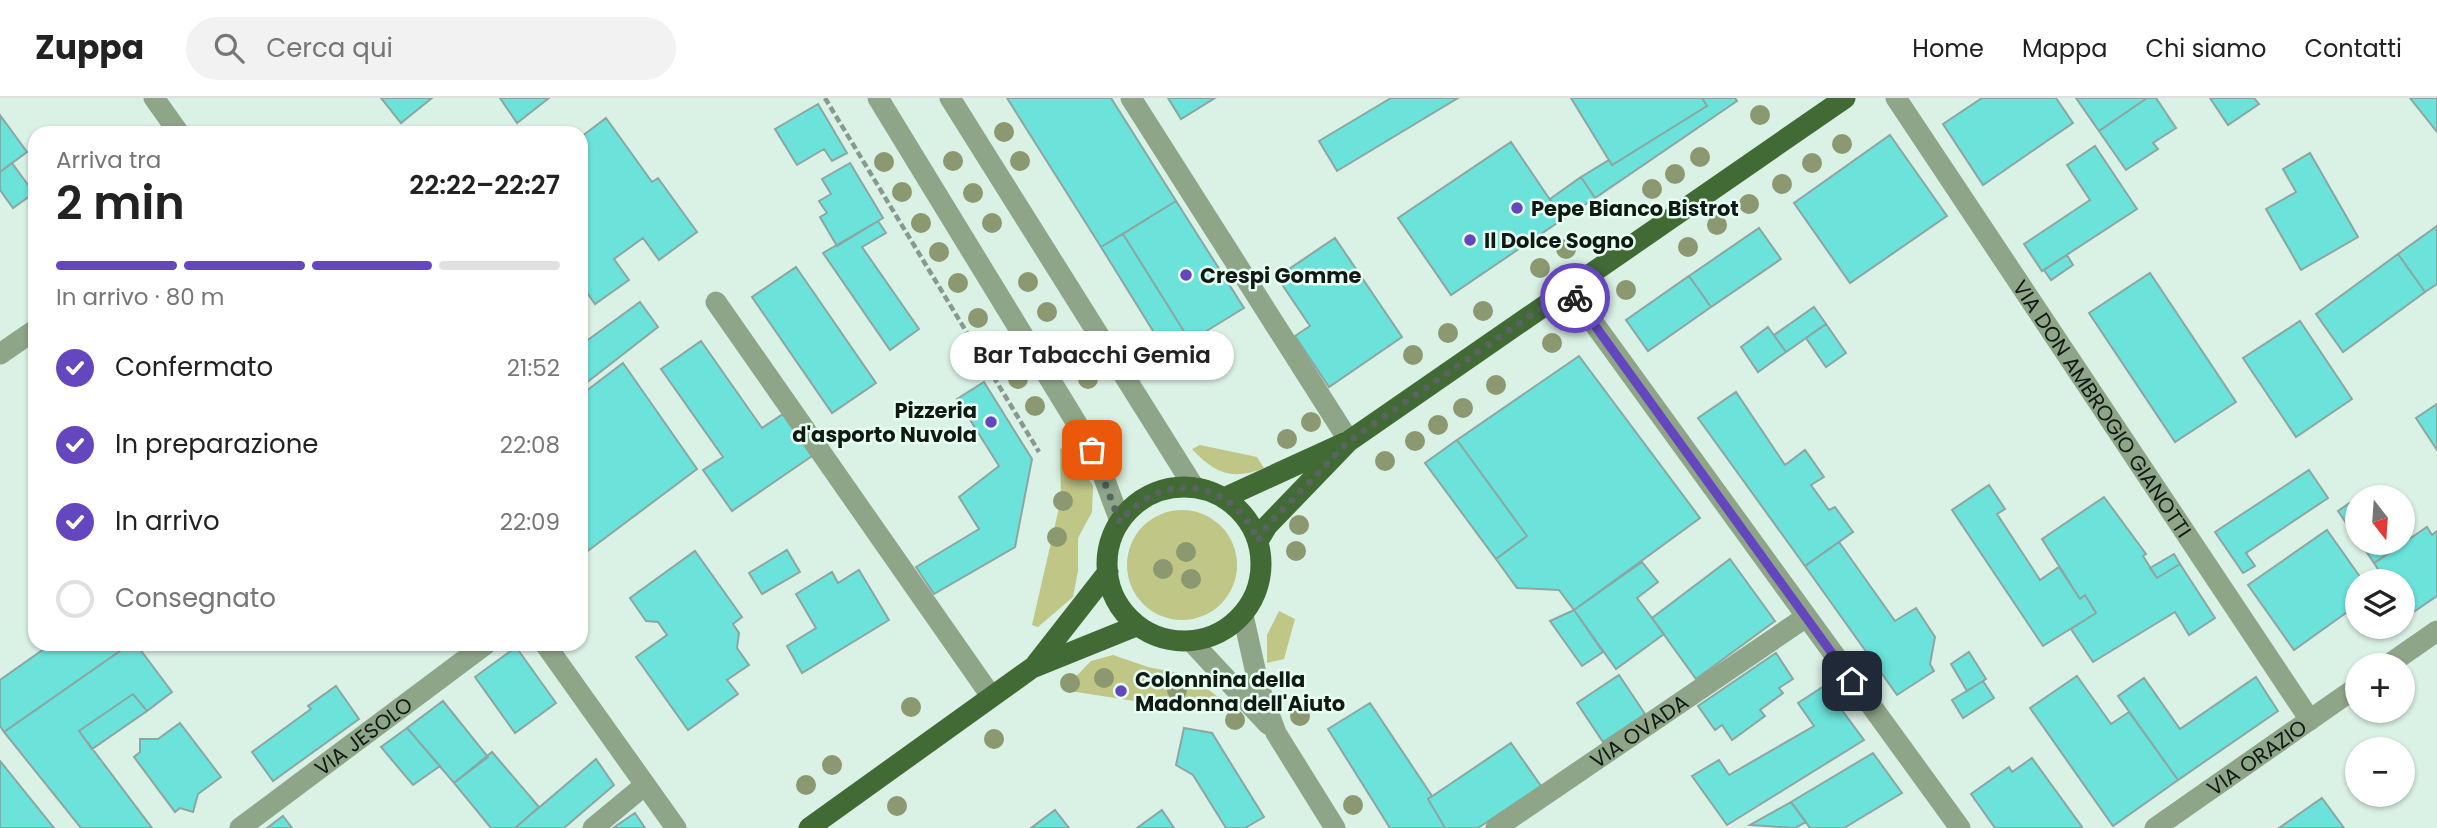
<!DOCTYPE html>
<html lang="it">
<head>
<meta charset="utf-8">
<style>
	:root { --surface:#fff; --page:#f2f2f2; --text:#222; --muted:#767676; --line:#e0e0e0; --accent:#6446bf }
	body { margin:0; font-family:Poppins,sans-serif; background:var(--page); color:var(--text); height:100vh; display:flex; flex-direction:column; font-size:26px; white-space:nowrap }
	* { box-sizing:border-box; margin:0 }
	p { font-size:23px; color:var(--muted) }
	.icon { flex:none; width:38px; height:38px; fill:none; stroke:currentColor; stroke-width:2; stroke-linecap:round; stroke-linejoin:round }
	.map { position:relative; flex:1; overflow:hidden }
	.details { position:absolute; left:28px; top:28px; width:560px; height:525px; display:flex; flex-direction:column; background:var(--surface); border-radius:21px; box-shadow:0 2px 5px #0004 }
	.details>* { flex:none }
	.needle { width:46px; rotate:163deg }
	.controls { position:absolute; left:2345px; top:387px; display:grid; gap:14px }
	.controls a { display:grid; place-items:center; width:70px; height:70px; border-radius:50%; background:var(--surface); box-shadow:0 2px 5px #0004; font-size:35px }
	.pin { position:absolute; display:grid; place-items:center; width:60px; height:60px; color:#fff; margin:-30px; border-radius:14px; box-shadow:0 4px 10px #0006 }
	.courier { position:absolute; display:grid; place-items:center; width:70px; height:70px; margin:-35px; border:5px solid #6446bf; border-radius:50%; background:#fff; color:#222; box-shadow:0 2px 9px #0007 }
	.bubble { position:absolute; height:49px; border-radius:24px; background:var(--surface); box-shadow:0 2px 5px #0004; font-size:23px; font-weight:600; line-height:49px; text-align:center }
	.head em { font-style:normal; font-weight:600 }
	.head div { display:flex; flex-direction:column-reverse }
	.head { display:flex; align-items:center; justify-content:space-between; height:119px; padding:0 28px }
	h1 { font-size:46px; font-weight:600; line-height:52px }
	.bar { display:grid; grid-template-columns:repeat(4,1fr); gap:10px 7px; align-content:center; height:84px; padding:0 28px }
	.bar i { height:9px; border-radius:5px; background:var(--line) }
	.bar .active { background:var(--accent) }
	.bar p { grid-column:span 4 }
	ol { padding:0 28px; list-style:none }
	li { display:flex; align-items:center; gap:21px; height:77px }
	li p { margin-inline-start:auto }
	li .icon { padding:7px; border-radius:50%; background:var(--accent); color:#fff; stroke-width:4 }
	li:last-child { color:var(--muted) }
	li i { width:38px; height:38px; border:4px solid var(--line); border-radius:50% }
	header { display:flex; align-items:center; gap:42px; box-sizing:border-box; height:98px; padding:0 35px; background:var(--surface); border-bottom:2px solid var(--line) }
	header strong { font-size:33px }
	nav { display:flex; gap:38px; margin-inline-start:auto; font-size:24px }
	.search { width:490px; height:63px; background:var(--page); display:flex; align-items:center; gap:18px; box-sizing:border-box; padding:0 24px; border-radius:38px; color:var(--muted); font-size:26px }
	.map>svg:first-child { display:block }
</style>
</head>
<body>
<header>
<strong>Zuppa</strong>
<div class="search"><svg class="icon" aria-label="search" viewBox="0 0 24 24"><circle cx="10" cy="10" r="6"/><path d="M15 15l6 6"/></svg>Cerca qui</div>
<nav><a>Home</a><a>Mappa</a><a>Chi siamo</a><a>Contatti</a></nav>
</header>
<div class="map">
<svg width="2437" height="730" viewBox="0 0 2437 730">
	<rect width="100%" height="100%" fill="#daf1e5"/>
	<path fill="#bfc686" d="M1200 347 1257 359 1264 370C1232 383 1214 375 1192 351Z
		M1068 348 1093 388 1092 414 1078 440V473L1073 499 1038 529 1032 527 1061 401 1060 351Z
		M1127 467a55 55 0 1 1 110 0a55 55 0 1 1-110 0Z
		M1279 513 1295 521 1284 561 1267 565V537Z
		M1113 557 1148 569 1192 578 1220 601 1200 613 1063 592 1091 563Z"/>
	<path fill="#6be2da" stroke="#8ca6a3" stroke-width="2" d="M381 0H432L401 25Z
		M500 0H549L517 25Z
		M1007 0H1111L1176 103 1101 149Z
		M1168 0H1215L1181 21Z
		M1391 0H1458L1337 73 1319 43Z
		M1571 0H1702L1707 8 1612 67Z
		M1702 0H1735L1737 3 1595 100 1581 79 1609 62 1612 67 1707 8Z
		M1982 0H2056L2073 25 1983 87 1943 26Z
		M2076 0H2147L2099 33Z
		M2147 0H2156L2176 30 2153 45 2158 51 2126 72 2099 33Z
		M2210 0H2254L2259 6 2228 27Z
		M2410 0H2437V34Z
		M818 6 847 55 832 63 824 51 797 67 775 31Z
		M0 17 27 54 0 74Z
		M606 20 652 84 658 80 697 134 659 162 643 140 614 161 629 182 595 206 581 186V39Z
		M1890 37 1947 118 1850 185 1794 105Z
		M1511 44 1563 121 1451 197 1398 120Z
		M2095 48 2137 111 2042 173 2024 146 2090 102 2067 67Z
		M2310 55 2358 139 2301 172 2266 111 2296 94 2283 71Z
		M12 65 34 95 13 110 0 92V74Z
		M850 65 883 120 837 148 820 119 827 115 819 103 831 96 822 81Z
		M1581 79 1595 100 1563 121 1550 101Z
		M1176 103 1244 210 1190 243 1123 136Z
		M878 123 886 135 862 149 919 231 890 252 823 155Z
		M2437 128V186L2425 194 2398 156Z
		M1759 130 1781 161 1711 209 1689 178Z
		M1123 136 1190 243 1168 257 1101 149Z
		M1335 140 1402 239 1329 289 1295 238 1310 228 1277 179Z
		M2398 156 2425 194 2343 254 2316 216Z
		M2067 157 2073 167 2051 182 2044 172Z
		M796 169 876 285 832 315 752 199Z
		M2150 175 2236 304 2175 344 2089 215Z
		M1689 178 1711 209 1648 253 1626 222Z
		M640 204 658 229 581 289V247Z
		M1814 209 1826 226 1786 254 1774 237Z
		M2300 223 2352 301 2296 339 2243 260Z
		M1826 226 1846 255 1826 269 1806 240Z
		M1768 229 1786 254 1758 274 1741 249Z
		M701 243 762 330 783 316 812 358 732 413 703 372 723 359 661 271Z
		M1579 258 1700 420 1574 512 1559 492 1517 490 1496 461 1527 438 1457 342Z
		M623 265 697 371 581 458V297Z
		M984 284 1032 361 1015 449 934 496 916 469 979 431 959 399 999 368 957 301Z
		M1736 294 1785 367 1805 352 1824 379 1811 387 1829 412 1835 409 1853 434 1805 468 1698 320Z
		M2437 306V352L2416 320Z
		M1457 342 1527 438 1496 461 1425 365Z
		M2309 372 2328 400 2246 455 2255 468 2243 475 2215 434Z
		M1989 387 2005 411 1997 416 2040 482 2059 469 2080 501 2085 497 2096 515 2043 548 1952 412Z
		M2104 399 2146 456 2143 458 2157 480 2180 466 2215 520 2189 537 2175 514 2093 564 2071 531 2096 515 2085 497 2080 501 2042 441Z
		M2357 400V441L2338 413Z
		M2427 429 2432 437 2437 433V498L2409 517 2403 507V483H2386L2374 465Z
		M2327 432 2363 483H2357V507L2294 552 2248 487Z
		M1839 444 1895 523 1916 510 1935 539 1930 566 1934 573 1897 597 1805 468Z
		M2360 444H2397L2400 448 2374 465Z
		M787 452 800 474 762 496 749 475Z
		M695 453 742 519 733 526 739 535 737 550 749 567 727 582 738 596 688 632 636 559 667 537 658 524 646 523 630 500Z
		M2174 456 2180 466 2157 480 2150 470Z
		M1730 461 1775 523 1696 581 1652 520Z
		M1642 464 1658 484 1637 500 1664 536 1616 571 1574 512Z
		M859 472 889 522 802 575 787 548 816 530 796 496 832 474 838 485Z
		M1574 512 1603 554 1582 568 1550 523Z
		M51 546H130L4 634 0 628V582Z
		M130 546H136L172 594 147 613 133 596 79 633 152 730H81L4 634Z
		M516 549 556 605 515 635 475 579Z
		M1969 554 1986 581 1967 593 1951 566Z
		M1776 555 1793 581 1779 590 1783 595 1760 612 1765 618 1732 642 1722 627 1715 632 1698 608Z
		M1619 577 1645 616 1603 644 1577 605Z
		M2077 578 2111 626 2129 614 2178 682 2113 728 2030 610Z
		M2256 579 2278 613 2178 682 2118 598 2144 580 2180 631Z
		M1983 583 1994 600 1963 620 1952 602Z
		M336 588 359 621 273 683 252 654 311 611 308 608Z
		M1824 588 1864 642 1727 727 1692 678 1719 662 1729 677 1814 628 1798 605Z
		M133 596 147 613 92 651 79 633Z
		M443 603 488 659 454 685 407 630Z
		M1370 605 1432 698 1428 701 1445 730H1390L1328 631Z
		M180 625 221 679 198 696 193 714 180 710 175 714 134 659 140 654V641H158Z
		M407 630 440 668 413 687 381 649Z
		M1184 630 1212 635 1264 719 1245 730H1226L1193 677 1176 667Z
		M1511 645 1541 688 1478 730H1445L1428 701Z
		M492 654 539 709 515 730H491L454 685Z
		M1873 655 1902 695 1844 730H1810L1791 704Z
		M2032 660 2082 729 2080 730H1995L1971 696 2009 669 2012 674Z
		M596 661 614 687 564 730H515Z
		M0 663 54 730H0Z
		M2322 700 2344 730H2279Z
		M1791 704 1806 724 1795 730 1750 727Z
		M1055 712 1069 730H1031Z
		M1162 712 1174 730H1137Z
		M635 715 645 730H613Z
		M283 718 292 730H267Z"/>
	<g fill="none" stroke-linecap="round" stroke-linejoin="round">
		<path stroke="#889991" stroke-width="4.5" stroke-dasharray="7 3.5" stroke-linecap="butt" d="M825 0 1039 354"/>
		<g stroke="#8ea588" stroke-width="21">
			<path d="M154 0 179 35"/>
			<path d="M878 0 1079 329 1100 369 1120 423"/>
			<path d="M950 0 1194 389"/>
			<path d="M1131 0 1349 343"/>
			<path id="s1" d="M1896 0 2310 622"/>
			<path d="M1569 191 1960 730"/>
			<path d="M716 204 991 598"/>
			<path d="M0 256 35 232"/>
			<path d="M1243 517 1259 589 1276 635 1335 730"/>
			<path d="M1191 543 1268 626"/>
			<path d="M545 546 676 730"/>
			<path d="M2388 567 2437 533"/>
			<path id="s2" d="M240 730 486 546"/>
			<path d="M593 730 645 687"/>
			<path id="s3" d="M1496 730 1806 519"/>
			<path id="s4" d="M2155 730 2357 589"/>
		</g>
		<path stroke="#416a35" stroke-width="21" d="M1107 466a77 77 0 1 1 154 0a77 77 0 1 1-154 0Z
			M1224 400 1344 345
			M1258 443 1267 428 1349 343 1845 0
			M1036 566 1108 474
			M809 730 1032 570 1136 528"/>
	</g>
	<g fill="#8b9870">
		<circle cx="1760" cy="17" r="10"/>
		<circle cx="1004" cy="34" r="10"/>
		<circle cx="1842" cy="46" r="10"/>
		<circle cx="1700" cy="59" r="10"/>
		<circle cx="953" cy="63" r="10"/>
		<circle cx="1020" cy="63" r="10"/>
		<circle cx="884" cy="64" r="10"/>
		<circle cx="1812" cy="65" r="10"/>
		<circle cx="1675" cy="76" r="10"/>
		<circle cx="1782" cy="86" r="10"/>
		<circle cx="1652" cy="91" r="10"/>
		<circle cx="902" cy="94" r="10"/>
		<circle cx="973" cy="95" r="10"/>
		<circle cx="1749" cy="106" r="10"/>
		<circle cx="921" cy="125" r="10"/>
		<circle cx="992" cy="125" r="10"/>
		<circle cx="1717" cy="127" r="10"/>
		<circle cx="1688" cy="149" r="10"/>
		<circle cx="1566" cy="151" r="10"/>
		<circle cx="939" cy="154" r="10"/>
		<circle cx="1540" cy="170" r="10"/>
		<circle cx="1028" cy="184" r="10"/>
		<circle cx="958" cy="185" r="10"/>
		<circle cx="1626" cy="192" r="10"/>
		<circle cx="1483" cy="213" r="10"/>
		<circle cx="1047" cy="214" r="10"/>
		<circle cx="978" cy="220" r="10"/>
		<circle cx="1448" cy="235" r="10"/>
		<circle cx="1066" cy="244" r="10"/>
		<circle cx="1552" cy="245" r="10"/>
		<circle cx="1413" cy="257" r="10"/>
		<circle cx="1018" cy="281" r="10"/>
		<circle cx="1088" cy="281" r="10"/>
		<circle cx="1496" cy="287" r="10"/>
		<circle cx="1035" cy="308" r="10"/>
		<circle cx="1463" cy="310" r="10"/>
		<circle cx="1311" cy="324" r="10"/>
		<circle cx="1438" cy="327" r="10"/>
		<circle cx="1287" cy="341" r="10"/>
		<circle cx="1415" cy="343" r="10"/>
		<circle cx="1385" cy="363" r="10"/>
		<circle cx="1063" cy="403" r="10"/>
		<circle cx="1299" cy="427" r="10"/>
		<circle cx="1057" cy="439" r="10"/>
		<circle cx="1296" cy="453" r="10"/>
		<circle cx="1186" cy="454" r="10"/>
		<circle cx="1163" cy="471" r="10"/>
		<circle cx="1191" cy="481" r="10"/>
		<circle cx="1104" cy="580" r="10"/>
		<circle cx="1070" cy="585" r="10"/>
		<circle cx="1177" cy="592" r="10"/>
		<circle cx="911" cy="609" r="10"/>
		<circle cx="1300" cy="618" r="10"/>
		<circle cx="1235" cy="622" r="10"/>
		<circle cx="994" cy="641" r="10"/>
		<circle cx="832" cy="667" r="10"/>
		<circle cx="806" cy="687" r="10"/>
		<circle cx="1353" cy="707" r="10"/>
		<circle cx="897" cy="708" r="10"/>
	</g>
	<g fill="none" stroke-linecap="round" stroke-linejoin="round">
		<path stroke="#57655e" stroke-width="7" stroke-dasharray="0 12.6" d="M1092 352 1120 424C1162 371 1233 381 1258 443L1267 428 1349 343 1569 191 1575 200"/>
		<path stroke="#6446bf" stroke-width="9" d="M1575 200 1852 583"/>
	</g>
	<g fill="#6446bf" stroke="#e7fff3" stroke-width="2.5">
		<circle cx="1517" cy="110" r="7"/>
		<circle cx="1470" cy="142" r="7"/>
		<circle cx="1186" cy="177" r="7"/>
		<circle cx="991" cy="324" r="7"/>
		<circle cx="1121" cy="593" r="7"/>
	</g>
	<g text-anchor="middle" dominant-baseline="central" stroke-width="5" stroke-linejoin="round" paint-order="stroke">
		<g font-size="21" font-weight="bold" fill="#111915" stroke="#e7fff3" text-anchor="start">
			<text x="1531" y="110">Pepe Bianco Bistrot</text>
			<text x="1484" y="142">Il Dolce Sogno</text>
			<text x="1200" y="177">Crespi Gomme</text>
			<text x="977" y="312" text-anchor="end">Pizzeria<tspan x="977" dy="24">d'asporto Nuvola</tspan></text>
			<text x="1135" y="581">Colonnina della<tspan x="1135" dy="24">Madonna dell'Aiuto</tspan></text>
		</g>
		<g font-size="21" fill="#111915" stroke="#e7fff3">
			<text stroke="none"><textPath href="#s1" startOffset="373">VIA DON AMBROGIO GIANOTTI</textPath></text>
			<text stroke="none"><textPath href="#s3" startOffset="173">VIA OVADA</textPath></text>
			<text stroke="none"><textPath href="#s2" startOffset="154">VIA JESOLO</textPath></text>
			<text stroke="none"><textPath href="#s4" startOffset="124">VIA ORAZIO</textPath></text>
		</g>
	</g>
</svg>
<div class="controls">
<a><svg class="needle" viewBox="-14 -14 28 28"><path d="M0-13l5 13h-10z" fill="#e53935"/><path d="M0 13l5-13h-10z" fill="#767676"/></svg></a>
<a><svg class="icon" aria-label="layers" viewBox="0 0 24 24"><path d="M12 4l9 5-9 5-9-5zM3 14l9 5 9-5"/></svg></a>
<a>+</a>
<a>−</a>
</div>
<div class="pin" style="left:1092px;top:352px;background:#ea580c"><svg class="icon" aria-label="bag" viewBox="0 0 24 24"><path d="M5 8h14l-1 12H6zM9 8a3 3 0 0 1 6 0"/></svg></div>
<div class="pin" style="left:1852px;top:583px;background:#1f2937"><svg class="icon" aria-label="home" viewBox="0 0 24 24"><path d="M3 11l9-7 9 7M6 9v11h12V9"/></svg></div>
<div class="courier" style="left:1575px;top:200px"><svg class="icon" aria-label="bike" viewBox="0 0 24 24"><circle cx="6" cy="16" r="4"/><circle cx="18" cy="16" r="4"/><path d="M6 16l4-8h5l3 8M10 8l3 8H6M13 5h3"/></svg></div>
<div class="bubble" style="left:950px;top:233px;width:284px">Bar Tabacchi Gemia</div>
<section class="details">
<div class="head"><div><h1>2 min</h1><p>Arriva tra</p></div><em>22:22–22:27</em></div>
<div class="bar"><i class="active"></i><i class="active"></i><i class="active"></i><i></i><p>In arrivo · 80 m</p></div>
<ol>
<li><svg class="icon" aria-label="check" viewBox="0 0 24 24"><path d="M5 12l5 5 9-10"/></svg>Confermato<p>21:52</p></li>
<li><svg class="icon" aria-label="check" viewBox="0 0 24 24"><path d="M5 12l5 5 9-10"/></svg>In preparazione<p>22:08</p></li>
<li><svg class="icon" aria-label="check" viewBox="0 0 24 24"><path d="M5 12l5 5 9-10"/></svg>In arrivo<p>22:09</p></li>
<li><i></i>Consegnato</li>
</ol>
</section>
</div>
</body>
</html>
